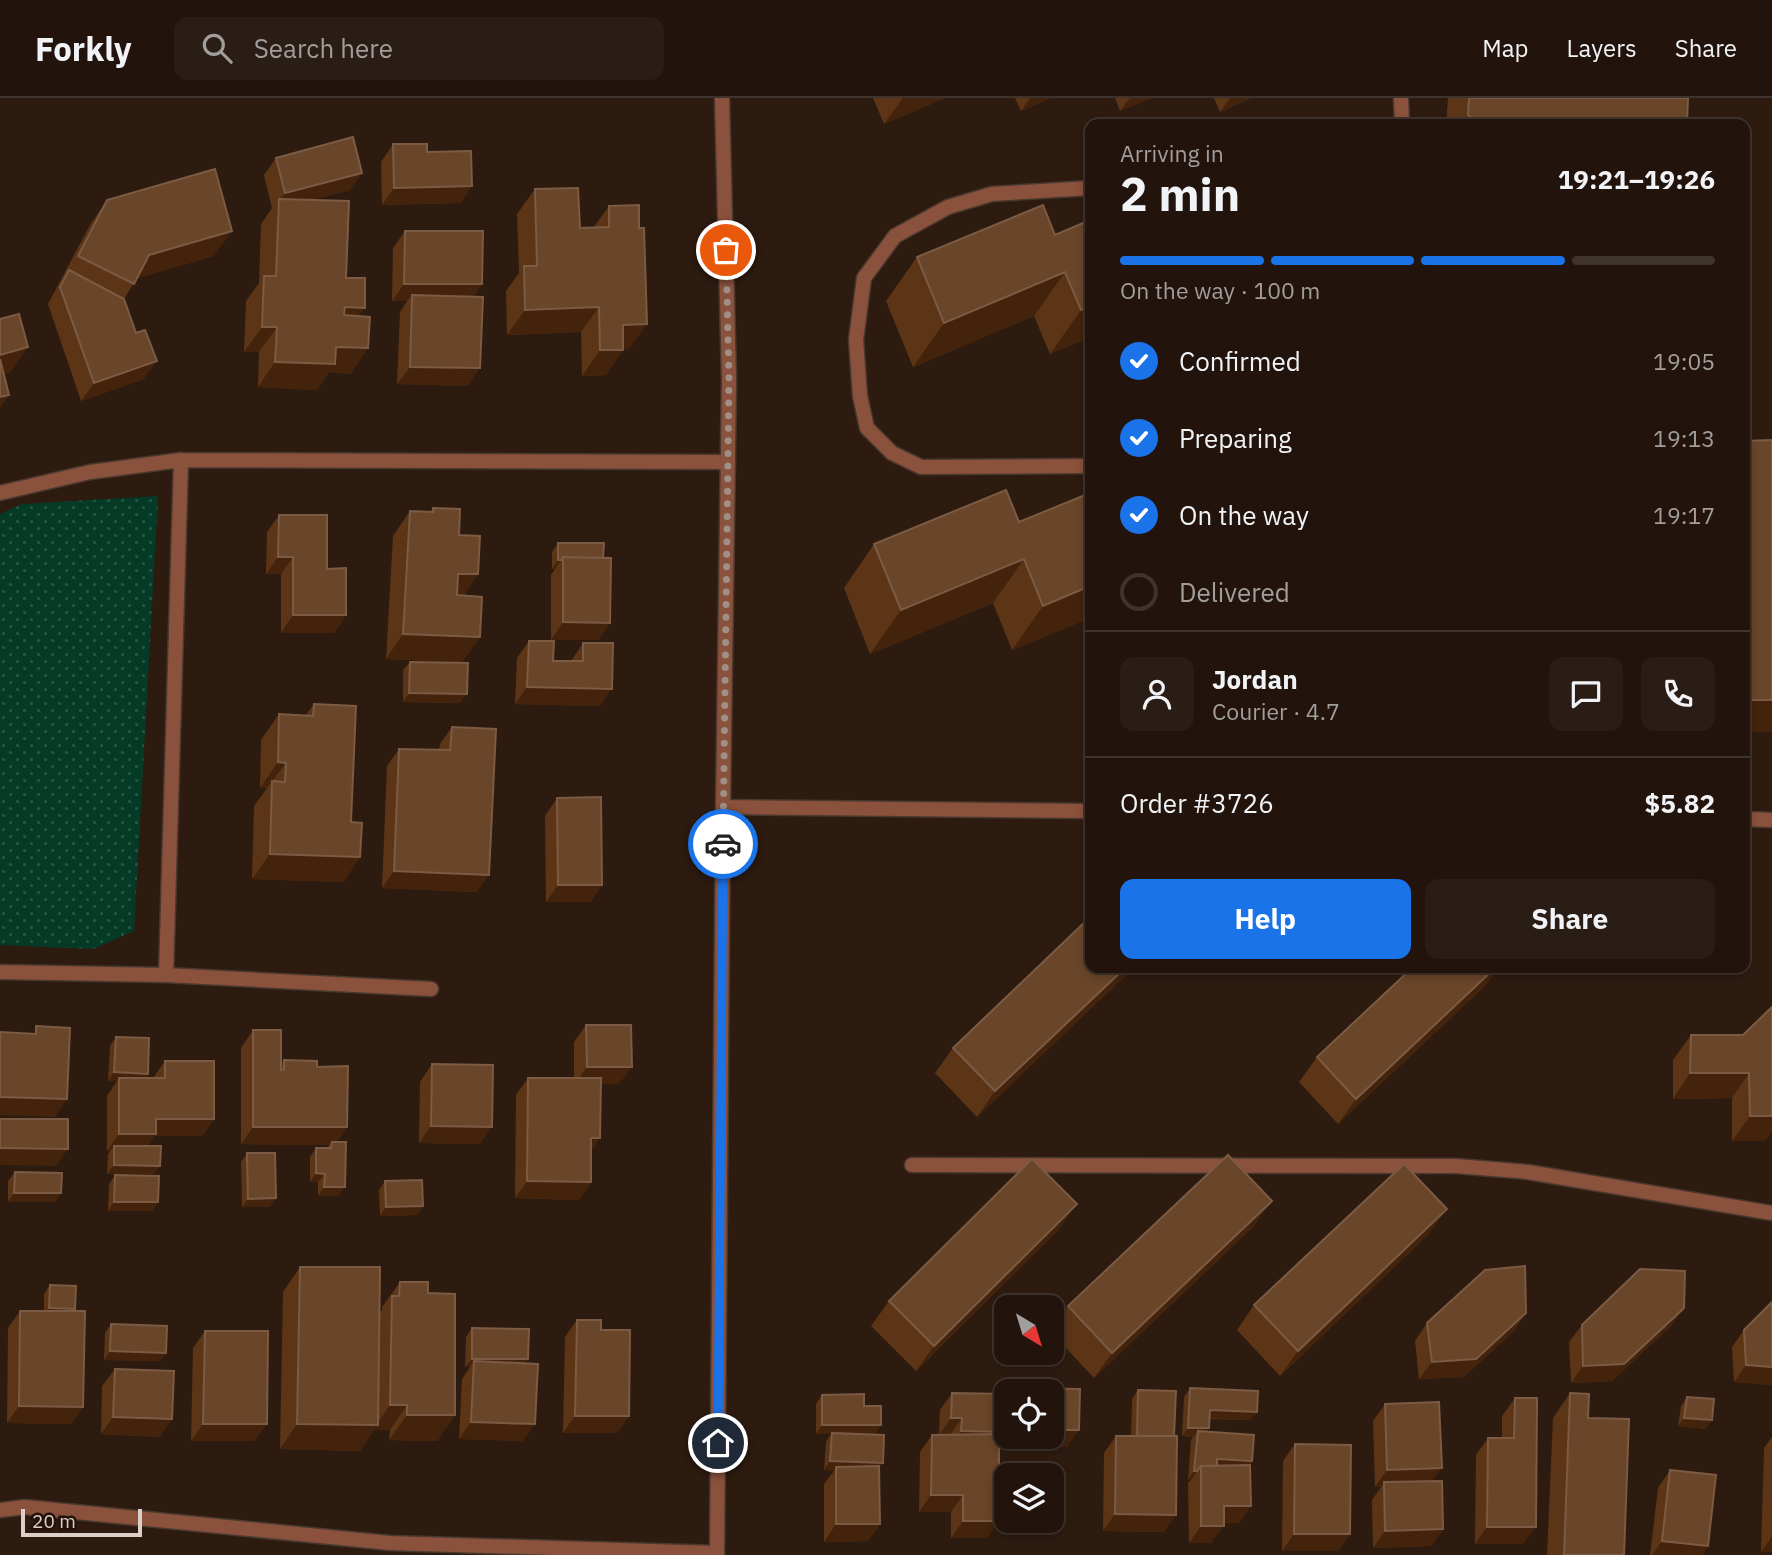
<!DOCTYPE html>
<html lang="en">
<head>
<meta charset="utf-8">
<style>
	:root { --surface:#22140c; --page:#2a1d15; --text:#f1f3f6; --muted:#a29e9d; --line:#3f332d; --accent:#1a73e8 }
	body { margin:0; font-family:"IBM Plex Sans",sans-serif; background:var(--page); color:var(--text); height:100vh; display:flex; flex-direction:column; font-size:26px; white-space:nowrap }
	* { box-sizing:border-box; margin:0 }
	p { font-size:23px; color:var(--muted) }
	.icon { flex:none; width:38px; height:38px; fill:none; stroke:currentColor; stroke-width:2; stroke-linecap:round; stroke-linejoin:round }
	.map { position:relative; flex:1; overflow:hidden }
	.details { position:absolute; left:1085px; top:21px; width:665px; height:854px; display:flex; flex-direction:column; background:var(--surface); border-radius:14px; box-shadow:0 4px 10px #0003,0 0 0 2px var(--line) }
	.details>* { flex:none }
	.needle { width:46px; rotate:142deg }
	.buttons { position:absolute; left:994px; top:1197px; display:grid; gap:14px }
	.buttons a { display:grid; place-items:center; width:70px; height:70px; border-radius:14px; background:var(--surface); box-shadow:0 4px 10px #0003,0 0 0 2px var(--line); font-size:35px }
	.scale { position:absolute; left:21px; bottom:18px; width:121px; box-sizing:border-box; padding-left:7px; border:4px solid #dbcfc7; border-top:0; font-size:19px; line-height:24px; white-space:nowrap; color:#dbcfc7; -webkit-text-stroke:5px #231207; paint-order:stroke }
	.pin { position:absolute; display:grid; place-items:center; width:60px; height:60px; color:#fff; margin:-30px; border:4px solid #fff; border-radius:50%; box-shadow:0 2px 7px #0007 }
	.courier { position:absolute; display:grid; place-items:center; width:70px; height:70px; margin:-35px; border:5px solid #1a73e8; border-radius:50%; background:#fff; color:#222; box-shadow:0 2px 9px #0007 }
	.head em { font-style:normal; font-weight:700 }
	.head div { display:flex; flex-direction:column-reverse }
	.head { display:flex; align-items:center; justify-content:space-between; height:119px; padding:0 35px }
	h1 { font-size:46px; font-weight:700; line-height:52px }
	.bar { display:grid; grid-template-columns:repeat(4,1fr); gap:10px 7px; align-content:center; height:84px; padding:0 35px }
	.bar i { height:9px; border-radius:5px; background:var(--line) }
	.bar .selected { background:var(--accent) }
	.bar p { grid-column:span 4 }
	.line { display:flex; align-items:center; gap:18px; padding:0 35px; border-top:2px solid var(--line) }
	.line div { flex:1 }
	.round { display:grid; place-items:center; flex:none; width:74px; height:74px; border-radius:14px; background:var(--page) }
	ol { padding:0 35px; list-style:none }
	li { display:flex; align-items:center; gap:21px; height:77px }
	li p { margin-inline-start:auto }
	li .icon { padding:7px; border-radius:50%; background:var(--accent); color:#fff; stroke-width:4 }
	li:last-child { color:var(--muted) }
	li i { width:38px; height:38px; border:4px solid var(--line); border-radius:50% }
	.primary-button { display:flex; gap:14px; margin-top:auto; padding:14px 35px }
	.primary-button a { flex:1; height:80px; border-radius:14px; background:var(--accent); color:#fff; font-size:28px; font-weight:700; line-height:80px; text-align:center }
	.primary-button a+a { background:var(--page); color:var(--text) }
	header { display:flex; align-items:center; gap:42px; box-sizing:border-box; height:98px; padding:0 35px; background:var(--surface); border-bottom:2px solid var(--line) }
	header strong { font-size:33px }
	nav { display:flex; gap:38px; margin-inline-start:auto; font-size:24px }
	.search { width:490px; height:63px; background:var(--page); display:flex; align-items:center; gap:18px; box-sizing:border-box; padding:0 24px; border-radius:14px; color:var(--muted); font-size:26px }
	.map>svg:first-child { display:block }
</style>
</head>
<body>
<header>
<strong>Forkly</strong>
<div class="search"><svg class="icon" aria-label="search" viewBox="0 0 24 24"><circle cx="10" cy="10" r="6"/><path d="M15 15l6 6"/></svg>Search here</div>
<nav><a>Map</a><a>Layers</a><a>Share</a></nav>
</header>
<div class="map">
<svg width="1772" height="1457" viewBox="0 0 1772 1457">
	<defs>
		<pattern id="park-dots" width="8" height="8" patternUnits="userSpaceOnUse" patternTransform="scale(1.75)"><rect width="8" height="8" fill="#053a26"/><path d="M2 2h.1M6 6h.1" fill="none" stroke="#295544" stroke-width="1.8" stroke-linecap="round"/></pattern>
	</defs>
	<rect width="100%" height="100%" fill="#2d1b10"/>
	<path fill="url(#park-dots)" d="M158 398 134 833 93 851 0 847V416L22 406Z"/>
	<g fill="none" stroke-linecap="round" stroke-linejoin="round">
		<defs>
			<path id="minor" d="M1401 0 1402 26
				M1090 90 992 96 948 109 895 138 864 180 856 242 860 298 867 330 892 355 921 369 1090 368
				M0 395 90 374 181 362 728 364
				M0 874 166 877 431 891
				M166 877 181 362
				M912 1067 1456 1068 1528 1074 1772 1115
				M0 1412 25 1409 390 1445 717 1455"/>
			<path id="tertiary" d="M723 709 1090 713
				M1745 721 1772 722
				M717 1457 723 709 729 281 722 0"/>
		</defs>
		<use href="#minor" stroke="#49382d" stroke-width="17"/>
		<use href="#tertiary" stroke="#49382d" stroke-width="17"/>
		<use href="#minor" stroke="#8a513c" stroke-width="14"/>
		<use href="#tertiary" stroke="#8a513c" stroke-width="14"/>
	</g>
	<path fill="#5c3517" d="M873 0H945L884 26Z
		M1015 0H1050L1021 13Z
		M1115 0H1151L1120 13Z
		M1214 0H1251L1220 14Z
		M1448 0H1688L1687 26H1446Z
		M393 46 427 54 472 88 460 105 382 107 381 64Z
		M276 60 350 92 312 102 346 180 359 218 351 276 329 274 317 292 258 289 259 254H244L246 203 259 185 261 126 272 110 264 77Z
		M535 91 580 130 594 129 609 108 629 251H623L606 277 582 278 581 234 507 237 506 193 519 175 517 116Z
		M107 102 214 158 137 180 124 201 144 281 81 303 48 206 90 127Z
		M1043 107 1090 239 1050 256 1034 218 913 269 886 203 917 159Z
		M405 133 482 186 474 198 468 288 397 286 400 214 407 203H392L393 150Z
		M433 410 459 437 478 476 463 498 480 539 462 564 386 561 393 438 410 413 430 414Z
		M279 417 327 471 346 517 334 535H281V476H266L267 434Z
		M1019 424 1090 520 1012 552 993 505 870 556 844 490 874 446Z
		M558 445 603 460 610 525 598 542H551V477L555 471H552V454Z
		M529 543 553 563H571L583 545 600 608 515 606 517 560Z
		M410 564 460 605 403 604V572Z
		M314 606 351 724 360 759 343 784 252 781 254 708 267 690H260L261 642 279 616 306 617Z
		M452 629 477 794 382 790 387 668 399 651 439 652 440 646Z
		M557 700 602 787 590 804H546L545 718Z
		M1090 870H1130L1124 879 977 1019 935 975 953 950Z
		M1488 885 1338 1026 1299 984 1317 959Z
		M586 927 619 986H601L600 1040 591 1053V1084L579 1102 515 1100 516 997 528 980H574V944Z
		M253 932 281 966 284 962 317 969 347 1029 337 1044 339 1098H318V1084H310V1059L316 1050H327L329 1047 241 1046V950Z
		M1691 937H1743L1765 1043H1732V1000L1673 1001V962Z
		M116 939 145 980H153L165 963 214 1021 202 1038H154L147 1048 154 1076H107L108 1057 110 1053H107V998L117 983H108L110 948Z
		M432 966 480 1046 419 1045 420 984Z
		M247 1055 270 1109H242L241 1064Z
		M15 1074 61 1095 55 1104H8V1083Z
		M115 1077 158 1104 152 1113H108L109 1086Z
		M385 1083 423 1108 417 1117 380 1118 379 1092Z
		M1254 1128 1094 1280 1052 1235V1231L1068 1208Z
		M1059 1131 916 1273 871 1228 889 1203Z
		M1429 1136 1280 1278 1237 1232 1254 1207Z
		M300 1169 379 1215 382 1212V1209L400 1184 428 1195 455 1317 437 1343 389 1342 390 1332H374L360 1353 280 1351 283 1194Z
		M50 1187 75 1211 74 1213 83 1309 71 1326 7 1325 8 1230 20 1213H44V1196Z
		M1772 1204V1287L1734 1284 1732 1249 1744 1232Z
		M1526 1215 1514 1233 1464 1279 1419 1281 1415 1243 1427 1225Z
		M577 1222 601 1232 629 1318 617 1335H563L565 1239Z
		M111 1226 160 1263 104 1262 105 1235Z
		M1582 1227H1672L1612 1283 1571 1285 1569 1244Z
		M472 1230 528 1261 525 1265 523 1343 459 1341 462 1281 470 1269H465L466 1239Z
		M205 1233 267 1326 254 1343H191L193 1250Z
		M115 1271 160 1339 101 1336 102 1288Z
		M1016 1290 1080 1291 1067 1349H1040V1339H1052V1293H1014Z
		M1190 1290 1251 1322 1209 1321 1206 1334 1252 1363 1250 1367 1239 1425H1224L1211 1445H1189L1188 1385 1191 1382H1188L1191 1342 1193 1339 1182 1338 1184 1299Z
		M1138 1292 1164 1434 1103 1433 1104 1355 1116 1338H1131L1132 1301Z
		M952 1295 1006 1335 999 1346 987 1440H951V1414H919L920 1354 932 1337H939L940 1312Z
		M1570 1295 1588 1320 1624 1457H1547L1553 1320Z
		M822 1297 864 1308 875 1336H861L883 1365 879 1370 880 1426 868 1443 824 1444V1386L834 1373 824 1372 826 1344 831 1336H816V1306Z
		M1687 1299 1706 1331 1678 1328 1681 1308Z
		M1515 1300 1523 1446H1475L1476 1357 1488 1340H1502V1318Z
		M1385 1306 1433 1383 1443 1431 1431 1448 1373 1450 1372 1402 1381 1389H1375L1373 1323Z
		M1772 1339V1454H1761L1764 1350Z
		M1295 1346 1350 1436 1338 1453H1282L1283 1363Z
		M1670 1372 1708 1448 1702 1457H1650L1658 1390Z"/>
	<path fill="#43230c" d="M903 0H945L884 26Z
		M1030 0H1050L1021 13Z
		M1130 0H1151L1120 13Z
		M1230 0H1251L1220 14Z
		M362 75 350 92 278 111V104L285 95Z
		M472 88 460 105 382 107 394 90Z
		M232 133 214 158 132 182 149 157Z
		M1065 174 1034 218 913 269 944 225Z
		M404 186H482L470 204 412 197 407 203H392Z
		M1090 208V239L1050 256 1081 212Z
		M345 209 365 210 347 235 327 234Z
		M599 209 581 234 507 237 525 212Z
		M647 226 629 251 605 252 623 227Z
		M262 229H277L259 254H244Z
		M28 249 10 275 0 277V257Z
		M336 249 368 250 351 276 329 274 317 292 258 289 275 264Z
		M600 252H623L606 277 582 278Z
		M157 263 144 281 81 303 94 285Z
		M410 269 480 270 468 288 397 286Z
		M9 297 0 310V299Z
		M278 459H293L281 476H266Z
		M1024 461 993 505 870 556 901 512Z
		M558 462H561L555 471H552Z
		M458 476H478L460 502 440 501Z
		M1090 488V520L1012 552 1043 508Z
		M293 517H346L334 535H281Z
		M563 524 610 525 598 542H551Z
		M403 536 480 539 462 564 386 561Z
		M527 589 612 591 600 608 515 606Z
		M409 595 467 596 460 605 403 604Z
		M1745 602H1772V634H1745Z
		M278 664 286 665 267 690H260Z
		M270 756 360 759 343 784 252 781Z
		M394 773 489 777 477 794 382 790Z
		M558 787H602L590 804H546Z
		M1125 870H1130L1124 879 977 1019 995 993Z
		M1495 870H1499L1488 885 1338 1026 1356 1001Z
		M587 969H632L619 986 574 987Z
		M114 974 148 976 142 984 119 980 117 983H108Z
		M1690 975H1749L1732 1000 1673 1001Z
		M0 999 67 1001 55 1019 0 1017Z
		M1750 1018H1772V1034L1765 1043H1732Z
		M156 1021H214L202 1038H154L144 1053 114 1048 110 1053H107L119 1036Z
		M431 1028 492 1029 480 1046 419 1045Z
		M253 1029H347L335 1047 332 1044 329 1047 241 1046Z
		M591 1040H600L588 1058Z
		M0 1050 68 1051 56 1068 0 1067Z
		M114 1067 160 1068 154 1076H107Z
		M316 1075 325 1076 318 1084H310Z
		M527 1083 591 1084 579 1102 515 1100Z
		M324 1089H345L339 1098H318Z
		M14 1095H61L55 1104H8Z
		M276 1100 270 1109H242L248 1101Z
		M1272 1103 1254 1128 1094 1280 1112 1255Z
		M114 1104H158L152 1113H108Z
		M1077 1106 1059 1131 916 1273 934 1248Z
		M423 1108 417 1117 380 1118 386 1109Z
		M1447 1111 1429 1136 1280 1278 1298 1253Z
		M49 1210 75 1211 69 1219 43 1218Z
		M1684 1210 1672 1227 1612 1283 1571 1285 1583 1268Z
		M1526 1215 1514 1233 1464 1279 1419 1281 1432 1264Z
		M110 1253 166 1255 160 1263 104 1262Z
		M472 1261H528L522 1270 474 1263 470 1269H465Z
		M1746 1267 1772 1269V1287L1734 1284Z
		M390 1307H407L390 1332H374L360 1353 280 1351 297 1326 376 1327Z
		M19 1308 83 1309 71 1326 7 1325Z
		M1210 1312 1257 1314 1251 1322 1203 1320Z
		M407 1317H455L437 1343 389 1342Z
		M575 1318H629L617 1335H563Z
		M113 1319 172 1321 160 1339 101 1336Z
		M951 1320H962L950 1337H939Z
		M1684 1320 1712 1322 1706 1331 1678 1328Z
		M471 1324 535 1326 523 1343 459 1341Z
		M203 1326H267L254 1343H191Z
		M822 1327H881L875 1336H816Z
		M1188 1330H1209L1202 1339 1198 1333 1193 1339 1182 1338Z
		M1006 1331V1335L995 1351H949L961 1333Z
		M1052 1332H1079L1067 1349H1040L1047 1339H1052Z
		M1217 1361 1252 1363 1246 1372 1211 1370Z
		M830 1363 883 1365 876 1374 836 1369 834 1373 824 1372Z
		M1442 1370 1429 1387 1384 1384 1381 1389H1375L1387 1372Z
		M1194 1373H1197L1191 1382H1188Z
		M931 1397H963L951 1414H919Z
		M1224 1408H1251L1239 1425 1212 1426Z
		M1115 1416 1176 1417 1164 1434 1103 1433Z
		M963 1423H999L987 1440H951Z
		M836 1426H880L868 1443 824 1444Z
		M1201 1428H1224L1211 1445H1189Z
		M1487 1429H1536L1523 1446H1475Z
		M1443 1431 1431 1448 1373 1450 1385 1433Z
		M1294 1436H1350L1338 1453H1282Z
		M1772 1438V1454H1761Z
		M1662 1443 1708 1448 1702 1457H1652Z"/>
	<path fill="#69452a" stroke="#7b5b43" stroke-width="2" d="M1469 0H1688L1687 26H1476L1468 17Z
		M353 39 362 75 285 95 276 60Z
		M393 46H427V54L471 53 472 88 394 90Z
		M215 71 232 133 149 157 134 186 78 158 107 102Z
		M578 90 580 130 609 129V108L639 107V130H644L647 226 623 227V252H600L599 209 525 212 524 168H537L535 91Z
		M279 101 349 103 346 180H365V210L345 209 344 217 370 219 368 250 336 249 335 266 275 264 277 229H262L264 178H276Z
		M1043 107 1055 137 1090 122V208L1081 212 1065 174 944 225 917 159Z
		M405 133H483L482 186H404Z
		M69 172 124 201 136 235 145 232 157 263 94 285 60 189Z
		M412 197 483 199 480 270 410 269Z
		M19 216 28 249 0 257V221Z
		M0 261 9 297 0 299Z
		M1772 342V602H1745V343Z
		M1006 392 1019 424 1090 395V488L1043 508 1024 461 901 512 874 446Z
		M433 410 460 411 459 437 480 438 478 476H458L457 497 482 499 480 539 403 536 410 413 433 414Z
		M279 417H327V471L346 470V517H293V459H278Z
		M558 445H604L603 460 563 459 561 462H558Z
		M563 459 611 460 610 525 563 524Z
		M529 543H554L553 563H583V545H613L612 591 527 589Z
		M410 564 468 565 467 596 409 595Z
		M314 606 356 608 351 724 362 725 360 759 270 756 272 683 285 684 286 665 278 664 279 616 313 618Z
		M452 629 496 631 489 777 394 773 399 651 450 652Z
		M601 699 602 787H558L557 700Z
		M1090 819V870H1125L995 993 953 950Z
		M1412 870H1495L1356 1001 1317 959Z
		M1772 909V1018H1750L1749 975H1690L1691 937H1743Z
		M586 927H631L632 969H587Z
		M36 928 70 930 67 1001 0 999V934L36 936Z
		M253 932H281V972L284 971V962L317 963V969L348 968 347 1029H253Z
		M116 939 149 940 148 976 114 974Z
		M165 963H214V1021H156V1036H119V980H165Z
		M432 966 493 967 492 1029 431 1028Z
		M528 980H601L600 1040H591V1084L527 1083Z
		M0 1021H68V1051L0 1050Z
		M332 1044H346L345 1089H324L325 1076 316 1075V1050H331Z
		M114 1048H161L160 1068 114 1067Z
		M247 1055H275L276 1100 248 1101Z
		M1228 1057 1272 1103 1112 1255 1068 1208Z
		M1032 1061 1077 1106 934 1248 889 1203Z
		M1404 1066 1447 1111 1298 1253 1254 1207Z
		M15 1074 62 1075 61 1095H14Z
		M115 1077 159 1078 158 1104H114Z
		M422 1082 423 1108 386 1109 385 1083Z
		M1525 1168 1526 1215 1476 1261 1432 1264 1427 1225 1485 1172Z
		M300 1169H380L378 1327 297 1326Z
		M1640 1171 1685 1173 1684 1210 1624 1266 1583 1268 1582 1227Z
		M400 1184H428V1195L455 1196V1317H407V1307H390L392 1198H399Z
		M50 1187 76 1188 75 1211 49 1210Z
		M1772 1204V1269L1746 1267 1744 1232Z
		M20 1213H85L83 1309 19 1308Z
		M577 1222H601V1232H630L629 1318H575Z
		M111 1226 167 1228 166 1255 110 1253Z
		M472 1230 529 1231 528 1261H472Z
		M205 1233H268L267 1326H203Z
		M474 1263 538 1266 535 1326 471 1324Z
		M115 1271 174 1273 172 1321 113 1319Z
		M1016 1290 1080 1291 1079 1332H1052V1293H1016Z
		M1190 1290 1258 1293 1257 1314 1210 1312 1209 1330H1188Z
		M1138 1292 1176 1293 1174 1338H1137Z
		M952 1295 1006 1296V1334L961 1333 962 1320H951Z
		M1570 1295 1589 1296 1588 1320 1629 1321 1624 1457H1564Z
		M864 1296V1308H881V1327H822V1297Z
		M1687 1299 1714 1301 1712 1322 1684 1320Z
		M1515 1300H1537L1536 1429H1487L1488 1340H1514Z
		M1439 1304 1442 1370 1387 1372 1385 1306Z
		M1198 1333 1254 1337 1252 1363 1217 1361V1368H1201L1197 1373H1194Z
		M832 1335 884 1337 883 1365 830 1363Z
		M999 1336V1423H963V1397H931L932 1337Z
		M1116 1338H1177L1176 1417 1115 1416Z
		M1295 1346 1351 1347 1350 1436H1294Z
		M1250 1367 1251 1408H1224V1428H1201V1368Z
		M879 1368 880 1426H836V1369Z
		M1670 1372 1716 1377 1708 1448 1662 1443Z
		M1442 1383 1443 1431 1385 1433 1384 1384Z"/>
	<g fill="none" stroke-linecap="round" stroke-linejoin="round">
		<path stroke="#9e9087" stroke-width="7" stroke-dasharray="0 12.6" d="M723 746 729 281 726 152"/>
		<path stroke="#1a73e8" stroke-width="9" d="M718 1345 723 746"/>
	</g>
</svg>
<div class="buttons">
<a><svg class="needle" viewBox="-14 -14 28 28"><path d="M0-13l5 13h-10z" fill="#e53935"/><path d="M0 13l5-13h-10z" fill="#a29e9d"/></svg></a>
<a><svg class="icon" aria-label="locate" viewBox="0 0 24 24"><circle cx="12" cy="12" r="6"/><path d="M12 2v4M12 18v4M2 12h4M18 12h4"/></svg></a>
<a><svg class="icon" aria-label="layers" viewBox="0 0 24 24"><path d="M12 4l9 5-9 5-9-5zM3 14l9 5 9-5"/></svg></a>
</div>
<div class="scale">20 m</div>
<div class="pin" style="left:726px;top:152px;background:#ea580c"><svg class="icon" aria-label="bag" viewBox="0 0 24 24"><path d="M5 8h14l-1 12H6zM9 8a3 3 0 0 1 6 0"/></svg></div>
<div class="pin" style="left:718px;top:1345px;background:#1f2937"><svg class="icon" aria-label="home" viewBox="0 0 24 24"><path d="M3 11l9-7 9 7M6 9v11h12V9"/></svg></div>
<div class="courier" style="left:723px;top:746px"><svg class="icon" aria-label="car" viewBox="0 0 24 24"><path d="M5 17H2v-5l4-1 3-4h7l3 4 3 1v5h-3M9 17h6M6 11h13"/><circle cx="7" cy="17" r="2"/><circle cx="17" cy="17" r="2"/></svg></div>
<section class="details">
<div class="head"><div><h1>2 min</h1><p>Arriving in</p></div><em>19:21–19:26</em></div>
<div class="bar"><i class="selected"></i><i class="selected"></i><i class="selected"></i><i></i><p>On the way · 100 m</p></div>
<ol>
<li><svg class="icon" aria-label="check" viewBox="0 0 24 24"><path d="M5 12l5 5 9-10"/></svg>Confirmed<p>19:05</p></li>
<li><svg class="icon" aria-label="check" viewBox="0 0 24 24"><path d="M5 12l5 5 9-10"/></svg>Preparing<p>19:13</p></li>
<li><svg class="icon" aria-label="check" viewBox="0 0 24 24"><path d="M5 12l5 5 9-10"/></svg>On the way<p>19:17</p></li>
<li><i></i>Delivered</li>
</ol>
<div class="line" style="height:126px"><a class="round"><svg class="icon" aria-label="person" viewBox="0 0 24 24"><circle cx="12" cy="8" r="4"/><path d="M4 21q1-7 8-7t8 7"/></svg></a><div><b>Jordan</b><p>Courier · 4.7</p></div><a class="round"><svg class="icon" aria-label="chat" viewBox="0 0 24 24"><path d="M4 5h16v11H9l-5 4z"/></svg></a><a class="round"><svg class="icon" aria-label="phone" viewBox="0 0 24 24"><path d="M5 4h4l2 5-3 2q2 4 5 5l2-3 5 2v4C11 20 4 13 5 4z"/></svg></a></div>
<div class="line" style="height:91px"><div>Order #3726</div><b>$5.82</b></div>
<div class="primary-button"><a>Help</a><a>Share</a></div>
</section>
</div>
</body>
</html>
